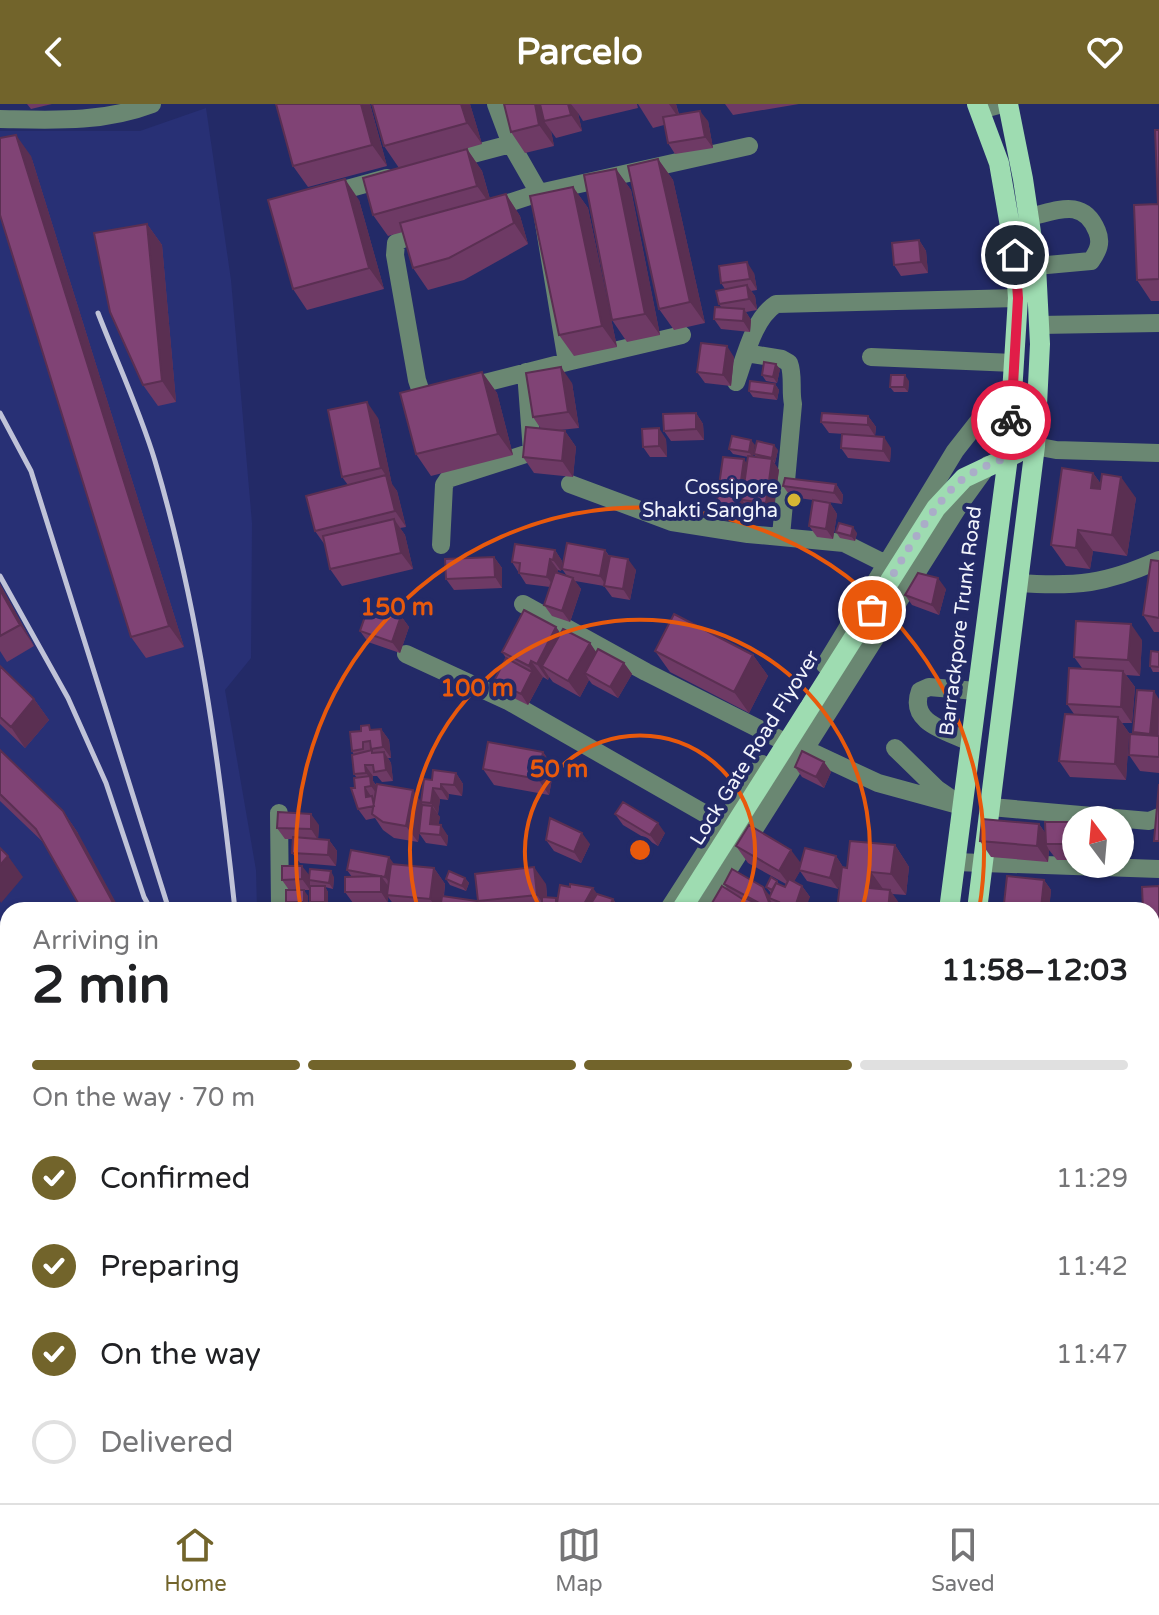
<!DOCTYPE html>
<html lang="en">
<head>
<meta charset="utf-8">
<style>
	:root { --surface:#fff; --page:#f6f6f6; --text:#202124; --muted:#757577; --line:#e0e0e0; --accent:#72642b }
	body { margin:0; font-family:"Varela Round",sans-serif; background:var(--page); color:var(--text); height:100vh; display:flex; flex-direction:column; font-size:30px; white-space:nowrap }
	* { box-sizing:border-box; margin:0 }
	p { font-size:26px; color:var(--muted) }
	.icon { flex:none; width:44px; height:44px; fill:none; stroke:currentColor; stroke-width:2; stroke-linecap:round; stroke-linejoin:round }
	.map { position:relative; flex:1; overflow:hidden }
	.panel { position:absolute; left:0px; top:798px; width:1160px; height:602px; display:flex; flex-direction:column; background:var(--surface); border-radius:24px 24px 0 0; box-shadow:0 2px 6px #0004 }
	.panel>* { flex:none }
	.needle { width:52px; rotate:344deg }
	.fabs { position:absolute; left:1062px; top:702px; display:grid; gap:16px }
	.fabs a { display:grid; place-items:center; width:72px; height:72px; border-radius:50%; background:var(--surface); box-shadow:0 2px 6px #0004; font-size:40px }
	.pin { position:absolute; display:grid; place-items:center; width:68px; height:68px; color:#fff; margin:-34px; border:4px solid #fff; border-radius:50%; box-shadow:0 2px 8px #0007 }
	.courier { position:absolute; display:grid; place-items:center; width:80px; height:80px; margin:-40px; border:6px solid #e11d48; border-radius:50%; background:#fff; color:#222; box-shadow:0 2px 10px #0007 }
	.overview em { font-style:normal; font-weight:800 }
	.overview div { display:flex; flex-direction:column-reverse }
	.overview { display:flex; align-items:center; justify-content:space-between; height:136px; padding:0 32px }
	h1 { font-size:52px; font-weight:800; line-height:60px }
	.bar { display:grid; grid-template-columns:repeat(4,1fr); gap:12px 8px; align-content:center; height:96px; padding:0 32px }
	.bar i { height:10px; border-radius:6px; background:var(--line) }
	.bar .current { background:var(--accent) }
	.bar p { grid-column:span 4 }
	ol { padding:0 32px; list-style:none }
	li { display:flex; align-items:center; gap:24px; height:88px }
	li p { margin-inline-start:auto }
	li .icon { padding:8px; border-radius:50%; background:var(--accent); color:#fff; stroke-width:4 }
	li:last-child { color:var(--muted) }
	li i { width:44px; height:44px; border:4px solid var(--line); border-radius:50% }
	header { display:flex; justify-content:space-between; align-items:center; height:104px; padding:0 32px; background:var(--accent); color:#fff; font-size:36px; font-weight:800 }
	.tabs { display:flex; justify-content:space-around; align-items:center; height:112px; border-top:2px solid var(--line); background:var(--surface); font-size:22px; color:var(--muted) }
	.tabs a { display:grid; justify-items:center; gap:4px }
	.tabs .current { color:var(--accent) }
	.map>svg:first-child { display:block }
</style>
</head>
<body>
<header><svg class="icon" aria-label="back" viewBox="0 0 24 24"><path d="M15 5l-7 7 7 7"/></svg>Parcelo<svg class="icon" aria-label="heart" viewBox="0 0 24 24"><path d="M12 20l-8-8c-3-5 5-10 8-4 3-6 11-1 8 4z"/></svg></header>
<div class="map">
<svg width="1159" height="1399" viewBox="0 0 1159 1399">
	<rect width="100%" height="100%" fill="#232a67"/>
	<path fill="#283075" d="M206 4 231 176 252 419 251 554 225 586 256 766 257 806H8V1074L0 1072V27H140Z"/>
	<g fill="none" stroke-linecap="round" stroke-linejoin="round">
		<path stroke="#6a8772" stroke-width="18" d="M496 0 511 40 539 89 749 42
			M980 6 1002 0
			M0 15C52 16 102 19 152 0
			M450 56 511 40
			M336 88 387 74
			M539 89 567 258 433 292 421 288 417 276 395 151 396 139 407 132Z
			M1029 113C1057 107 1083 93 1097 127 1102 139 1098 147 1091 157L1036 162
			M1039 221 1159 219
			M746 249 782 255 789 259C794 272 790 286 793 300L781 432
			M871 253 1014 259
			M567 258 682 231
			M736 278C745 254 753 215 776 200L1018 194
			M1035 342 1056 346 1159 349
			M570 380 672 418 748 430 844 439 886 460
			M441 441 444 381 448 375 532 348 526 268
			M1018 479C1076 483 1106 480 1159 456
			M523 500 646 568 779 635
			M406 550 508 597 723 720
			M825 561 955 347 988 305 1013 292 1037 293
			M970 638C947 627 908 619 920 587L929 583 976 587
			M895 644 937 685 953 696
			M805 645 878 679 962 702
			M991 703 1149 717 1159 713
			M279 709 280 802 283 806
			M955 758 1159 765
			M668 806 762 660
			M703 806 962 397 988 361
			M0 1080 8 1084
			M1152 1219 1159 1218
			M0 1221 8 1224
			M1152 1347 1159 1359
			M68 1392V1399
			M157 1392 158 1399
			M422 1392 427 1399
			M606 1399 630 1392"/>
		<path stroke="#9edcb1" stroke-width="20" d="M681 806 936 404 964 374 1017 349
			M949 806 1008 353 1018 194 1015 151 999 59 977 0
			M977 806 1035 342 1040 240 1036 162 1023 75 1008 0
			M301 1399 305 1392
			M876 1399 877 1392
			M901 1399 902 1392"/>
		<path stroke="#c0c3d8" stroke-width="5" d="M98 209C117 258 140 307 155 357 198 502 219 655 235 806
			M0 309 31 367 169 806
			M0 472 68 594 106 679 144 793 151 806
			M0 820 8 828
			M0 838 8 845
			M313 1392 315 1399"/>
	</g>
	<path fill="#6e3a65" d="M27 0H52L31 5Z
		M370 0 387 62 308 83 293 62Z
		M372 0H470L482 40 399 64 384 42Z
		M504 0H637L638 4 583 17 578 9 582 27 556 34 551 27 554 42 525 49 511 28Z
		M638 0H676L679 10 708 17 713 44 675 50 668 39 664 21 653 24Z
		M725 0H799L733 11Z
		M1159 26V197H1151L1137 176 1158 100Z
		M467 45 482 67 490 95 506 90 520 112 528 140 464 176 428 186 413 164 403 128 388 132 373 111Z
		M31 52 184 543 146 554 131 533Z
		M658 55 673 76 705 219 674 226 659 205Z
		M616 65 631 86 660 231 627 238 612 216Z
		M573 83 588 104 617 243 574 252 559 231Z
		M359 96 384 185 307 206 293 185Z
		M147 120 162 141 176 298 158 302 143 281Z
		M919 136 926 147 928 169 901 172 894 161Z
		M754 169 757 186 751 187 755 192 757 206 746 208 751 216 750 228 721 225 714 215 721 203 719 200 725 185 721 179Z
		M734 253 731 282 705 279 697 268Z
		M780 265 777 279 766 277 762 271Z
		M482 268 497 289 513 351 431 372 416 350Z
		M909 277 908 288H894L890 283Z
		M572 279 579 324 560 326 565 327 576 343 573 373 534 369 523 353 541 325 533 313Z
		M775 280 779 286 777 296 753 293 749 287Z
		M696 309 703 320 704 336 671 337 664 327Z
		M868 312 876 323 875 332 829 329 821 318Z
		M378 314 392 381 397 387 406 423 400 424 405 431 413 465 342 482 330 465 325 441 315 427 348 381 342 373Z
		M666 335 667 353H650L643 343Z
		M751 336 753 353H756L754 350 778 346 775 359H774L779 366 773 409 750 406 746 402 744 417 724 414 716 403 747 360 748 353 733 350 729 345Z
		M841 344H891L890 358 848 354Z
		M1093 369 1101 380 1136 394 1127 452 1093 447 1090 465 1066 462 1051 441Z
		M836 380 843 391 842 400 791 393 783 382Z
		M830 399 837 410 833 435 817 433 809 422Z
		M836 428 857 429 855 437 840 434Z
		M555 446 562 457 561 467 558 466 557 469 567 472 562 465 605 446 610 453 636 466 630 496 612 493 604 482 575 477 581 485 570 518 552 512 544 501 550 483 526 480 512 458Z
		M494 453 502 464V484L454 486 446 475Z
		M1159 457V528H1154L1143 511Z
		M0 480 34 542 7 558 0 547Z
		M946 485 939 511 912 501 905 491Z
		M401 512 409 523 400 549 368 538 360 527Z
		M556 523 560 529 590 539 596 549 624 559 632 570 618 594 592 580 589 576 580 593 553 578 549 573 548 576 543 573 528 601 501 588 494 577 506 554 502 548Z
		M1142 536 1140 572 1126 571 1135 583 1132 619H1122L1129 629 1126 676 1070 673 1059 657 1074 610 1067 600 1082 564 1074 553Z
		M655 547 753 551 768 572 749 609 670 568Z
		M1159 548V568H1153L1150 562Z
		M0 562 34 595 49 616 25 644 0 620Z
		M1159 595V669L1140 667 1129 651 1135 630 1133 628Z
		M381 625 389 636 391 654H388L391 659 393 677 382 678 377 672H373V677L377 682 421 698 432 676 456 669 463 680 462 692 449 690 448 696 440 695 438 710H437L440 713 438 721 448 732 447 742 426 739 419 729 418 738 394 734 383 726 375 714 366 716 358 705 355 684 357 674 354 670V651L352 647 361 627Z
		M0 646 63 707 78 729 45 740 0 697Z
		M543 648 554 664 549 691 494 681 483 665Z
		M824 658 831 668 824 684 802 673 795 663Z
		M615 710 665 729 658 742 623 721Z
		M1076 718V756H1057L1049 746 1048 758 991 753 980 737 1039 720 1046 730Z
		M319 721 318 735 329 736 337 747 336 762 300 759 292 749 293 735H285L277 724Z
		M546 736 590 740 581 759 554 747Z
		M895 741 909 763 906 791 892 790 904 806H837L841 773 838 785 807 777 800 767 794 777 802 782 810 793 777 804 773 799 776 806H708L728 786 724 780 770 792 771 789 766 783 777 777 780 782 785 783 786 780 748 759 736 742 801 759 836 752 843 763 847 764Z
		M394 760 434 764 445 780 444 792 478 797 546 780 547 793 557 796 598 791 613 795 621 806H398L388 793V799H353L345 788 352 773 347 766Z
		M309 772 334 773 333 785 325 783 328 788V803H314L310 798V786H298L308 792V803H290L286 798 289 786 282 776Z
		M465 774 469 779 466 787 450 781 446 775Z
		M1044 776 1051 786 1049 806H1008L1004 800Z
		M1159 782V840H1152V806Z
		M1152 936 1159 946V995L1152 996Z
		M8 1023V1070L0 1072V1024Z
		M1152 1102 1159 1107V1134H1157L1159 1136V1197H1152Z
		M1152 1219 1159 1221V1327L1152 1329Z"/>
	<path fill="#5a2f52" d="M361 0H370L387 62 372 41Z
		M461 0H470L482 40 467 19Z
		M535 0H544V17L551 27 554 42 539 21Z
		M568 0H571L578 9 582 27 571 11Z
		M669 0H676L680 16Z
		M700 7 708 17 713 44 705 33Z
		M16 31 31 52 184 543 169 522Z
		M467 45 482 67 492 103 477 82Z
		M658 55 673 76 705 219 690 198Z
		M616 65 631 86 660 231 645 210Z
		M345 75 359 96 384 185 369 164Z
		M573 83 588 104 617 243 602 222Z
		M506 90 520 112 528 140 514 119Z
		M147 120 162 141 176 298 162 277Z
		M919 136 926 147 928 169 921 158Z
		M747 158 754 169 757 186 750 175Z
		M747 181 755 192 757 206 749 195Z
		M744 205 751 216 750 228 743 217Z
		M727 242 734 253 731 282 723 271Z
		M776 260 780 265 777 279 773 273Z
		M561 263 572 279 579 324 568 308Z
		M482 268 497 289 513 351 498 330Z
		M905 271 909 277 908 288 904 283Z
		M775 280 779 286 777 296 773 290Z
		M367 298 378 314 392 381 381 364Z
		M696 309 703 320 704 336 696 325Z
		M868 312 876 323 875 332 868 321Z
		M659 324 666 335 667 353 659 342Z
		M565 327 576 343 573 373 562 357Z
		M884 333 891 344 890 358 883 347Z
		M751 336 755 341 753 354 749 348Z
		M774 341 778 346 775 359 772 354Z
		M744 355 751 366 742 396 746 402 744 417 737 406Z
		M772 355 779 366 773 409 766 399Z
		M1093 369 1108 390 1091 384Z
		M386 371 397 387 406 423 395 407Z
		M1121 373 1136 394 1127 452 1112 431Z
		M836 380 843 391 842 400 834 389Z
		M830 399 837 410 833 435 826 425Z
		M394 415 405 431 413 465 401 449Z
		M853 423 857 429 855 437 851 432Z
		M1078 426 1093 447 1090 465 1076 444Z
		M555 446 562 457 561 467 553 456Z
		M605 446 612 457 607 483 600 472Z
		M494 453 502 464V484L495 473Z
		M550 455 558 466 555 484 547 473Z
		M628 455 636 466 630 496 623 485Z
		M573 474 581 485 570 518 562 507Z
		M938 474 946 485 939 511 932 501Z
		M0 480 34 542 20 521 0 486Z
		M401 512 409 523 400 549 392 538Z
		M1131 520 1142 536 1140 572 1128 556Z
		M556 523 567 539 542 562 549 573 548 576 537 560Z
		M590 539 601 555 585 569 589 576 580 593 568 577Z
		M753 551 768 572 749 609 734 588Z
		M531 557 543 573 528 601 521 590 532 568 529 562Z
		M624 559 632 570 618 594 610 583Z
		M1123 567 1135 583 1132 619 1121 603Z
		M1154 587 1159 595 1158 641 1150 630Z
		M34 595 49 616 25 644 11 623Z
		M1118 613 1129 629 1126 676 1115 660Z
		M381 625 389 636 391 654 383 643Z
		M384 648 391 659 393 677 386 666Z
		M543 648 554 664 549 691 538 675Z
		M824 658 831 668 824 684 816 673Z
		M365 661 373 672V677L377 683 379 693 371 682 370 674 366 669Z
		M456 669 463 680 462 692 454 681Z
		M441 680 449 690 448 696 441 685Z
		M365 683 372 694V692L380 703 366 693Z
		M433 684 440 695 438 710 431 699Z
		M413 686 424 702 418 738 406 722Z
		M432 702 440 713 437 731 430 720Z
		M63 707 78 729 120 806H117Z
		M311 710 319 721 318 736 311 725Z
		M658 719 665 729 658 742 650 731Z
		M1039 720 1050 736 1046 740 1049 746 1048 758 1037 742Z
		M441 721 448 732 447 742 440 731Z
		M582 729 590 740 581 759 574 748Z
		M329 736 337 747 336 762 328 751Z
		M895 741 909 763 906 791 891 770Z
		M791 746 803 762 791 783 779 767Z
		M8 752 23 773 1 799 0 797V761Z
		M836 752 843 763 838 785 830 774Z
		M389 753 397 764 393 784 385 773Z
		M302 762 310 772V786L302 775Z
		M534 763 546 780 548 806 537 791Z
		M434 764 445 780 442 806H438L430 795Z
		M331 767 334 773 333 785 329 779Z
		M871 768 886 789 870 784Z
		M381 772 389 783 388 799 381 788Z
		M465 774 469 779 466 787 462 782Z
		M1044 776 1051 786 1049 806H1042L1041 804Z
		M325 782 328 788V803L325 798Z
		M802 782 810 793 805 806H794Z
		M763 783 771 793 769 794 776 806H772Z
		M593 784 601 795 595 806H585L583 802Z
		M304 786 308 792V803L304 798Z
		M890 786 904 806H888Z
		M613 795 621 806H608Z
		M1152 936 1159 946V980L1157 977Z
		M1155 1101 1159 1107V1126L1157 1123Z
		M0 1104 5 1111 4 1139 0 1133Z
		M1153 1144 1159 1153V1182L1157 1179Z
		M31 1392H39L38 1399H30Z
		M54 1392H61V1399H55Z
		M685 1392H687L692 1399H687Z
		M742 1392H753V1399H742Z
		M1078 1392H1085L1088 1399H1079Z
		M1111 1392H1117L1120 1399H1114Z"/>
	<path fill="#804375" stroke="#5a2f52" stroke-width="2" d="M276 0H361L372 41 293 62Z
		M372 0H461L467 19 384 42Z
		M504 0H535L539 21 511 28Z
		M540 0H568L571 11 544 17Z
		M700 7 705 33 668 39 663 13Z
		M1155 26H1159V175L1137 176 1134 101 1158 100Z
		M16 31 169 522 131 533 0 111V34Z
		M467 45 477 82 373 111 363 74Z
		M658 55 690 198 659 205 628 62Z
		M616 65 645 210 612 216 584 71Z
		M345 75 369 164 293 185 268 96Z
		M573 83 602 222 559 231 530 92Z
		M506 90 514 119 449 154 413 164 400 119Z
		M147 120 162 277 143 281 110 208 94 129Z
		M919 136 921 158 894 161 892 139Z
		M747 158 750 175 721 179 719 162Z
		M747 181 749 195 719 200 716 187Z
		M715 203 744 205 743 217 714 215Z
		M701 239 727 242 723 271 697 268Z
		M764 258 776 260 773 273 762 271Z
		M561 263 568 308 533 313 526 269Z
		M482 268 498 330 416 350 400 289Z
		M891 271H905L904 283H890Z
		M750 277 775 280 773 290 749 287Z
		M367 298 381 364 342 373 328 306Z
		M696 309V325L664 327 663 310Z
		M822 309 868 312V321L821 318Z
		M526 323 565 327 562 357 523 353Z
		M659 324V342L643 343 642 325Z
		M842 330 884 333 883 347 841 344Z
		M732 332 751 336 749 348 729 345Z
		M757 337 774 341 772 354 754 350Z
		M748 352 772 355 766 399 742 396Z
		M723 353 744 355 737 406 716 403Z
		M1062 364 1093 369 1091 384 1100 385 1102 370 1121 373 1112 431 1078 426 1076 444 1051 441Z
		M386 371 395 407 315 427 306 392Z
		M785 374 836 380 834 389 783 382Z
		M813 396 830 399 826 425 809 422Z
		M394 415 401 449 330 465 323 432Z
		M839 419 853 423 851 432 836 428Z
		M567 439 605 446 600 472 562 465Z
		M515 440 555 446 553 456 550 455 547 473 519 469 520 459 512 458Z
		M610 452 628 455 623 485 604 482Z
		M494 453 495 473 446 475 445 455Z
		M1151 456 1159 457V514L1143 511Z
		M555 468 573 474 562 507 544 501Z
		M918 469 938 474 932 501 905 491Z
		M0 486 20 521 0 532Z
		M369 501 401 512 392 538 360 527Z
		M524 506 556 523 537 560 531 557 529 562 502 548Z
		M674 510 753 551 734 588 655 547Z
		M1076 517 1131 520 1128 556 1074 553Z
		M563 525 590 539 568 577 542 562Z
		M598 545 624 559 610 583 585 569Z
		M1151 547 1159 548V563L1150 562Z
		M506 554 532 568 521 590 494 577Z
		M0 562 34 595 11 623 0 613Z
		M1069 564 1123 567 1121 603 1067 600Z
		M1137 586 1154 587 1150 630 1133 628Z
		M1065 610 1118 613 1115 660 1059 657Z
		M369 621 370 626 381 625 383 643 371 645 370 637 363 638V645L352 647 350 628 361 627V622Z
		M1130 630 1159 632V653L1129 651Z
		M488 638 543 648 538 675 483 665Z
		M0 646 63 707 117 806H82L36 725 0 690Z
		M372 646V649L384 648 386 666 374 668 373 661H365L366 669 354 670 352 651Z
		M802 647 824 658 816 673 795 663Z
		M433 666 456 669 454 681 441 680V685L433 684 431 699 421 698 424 675 432 676Z
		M370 672 371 682 365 683 366 693 372 692 374 702 358 705 351 684H355L354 674Z
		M377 680 413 686 406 722 383 718 372 710Z
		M1159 680V737H1154Z
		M623 698 658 719 650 731 615 710Z
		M422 701 432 702 430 720 441 721 440 731 419 729Z
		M278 708 311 710V725L277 724Z
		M550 714 582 729 574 748 546 736Z
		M982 715 1039 720 1037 742 980 737Z
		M1045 718H1076V740H1046Z
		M749 721 791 746 779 767 736 742Z
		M293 733 329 736 328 751 292 749Z
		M850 737 895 741 891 770 871 768 870 784 890 786 888 806H837L842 763 847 764Z
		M0 744 8 752 0 761Z
		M805 744 836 752 830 774 799 766Z
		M351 746 389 753 385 773 347 766Z
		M391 760 434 764 430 795 387 791Z
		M282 762H302V775L282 776Z
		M534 763 537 791 478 797 475 770Z
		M310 765 331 767 329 779 309 776Z
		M732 765 763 783 772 806 724 780Z
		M449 767 465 774 462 782 446 775Z
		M381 772V788H345V773Z
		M1007 772 1044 776 1041 804 1004 800Z
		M771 773 777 777 772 786 766 783Z
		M789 775 802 782 794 806H776L779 798 769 794 776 779 785 783Z
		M570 780 593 784 583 802 557 799 560 781 570 783Z
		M310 782H325V798H310Z
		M722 782 744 796 739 806H708Z
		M1159 782V829H1152V806H1143L1142 783Z
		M286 786H304V798H286Z
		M597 790 613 795 608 806H587Z
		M442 792 539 806H440Z
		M542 793 556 794V799L559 800 558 806H542Z
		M745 794 770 806H739Z
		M310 804H325V806H310Z
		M1152 936 1157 977 1152 978Z
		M8 1023V1052L0 1053V1024Z
		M1155 1101 1157 1123H1152V1102Z
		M1152 1134H1157V1147L1152 1144Z
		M1152 1144H1153L1157 1179 1152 1180Z
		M1152 1219H1157L1159 1229V1246L1152 1248Z
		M1159 1255V1302L1152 1304V1257Z
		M0 1379 8 1380V1399H0Z
		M1156 1385 1159 1399H1122L1121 1395 1131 1392H1152V1386Z
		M12 1392H31L30 1399H11Z
		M35 1392H54L55 1399H36Z
		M136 1392 137 1399H84V1394Z
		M638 1392H652L653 1399H613V1396Z
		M668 1392H685L687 1399H662L660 1394Z
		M716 1392H742V1399H717Z
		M1039 1392H1078L1079 1399H1041Z
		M1087 1392H1111L1114 1399H1089Z"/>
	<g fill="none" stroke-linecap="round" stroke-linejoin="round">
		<path stroke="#aaadc8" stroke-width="8" stroke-dasharray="0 14.4" d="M872 506C894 470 932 398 964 374 977 365 993 359 1008 353L1011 316"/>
		<path stroke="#e11d48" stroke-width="10" d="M1011 316 1018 194 1015 151"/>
	</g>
	<g fill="none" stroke="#e8590c" stroke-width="4">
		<path d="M541 805A115 115 0 1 1 739 805"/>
		<path d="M418 806A230 230 0 1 1 862 806"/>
		<path d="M301 806A344 344 0 1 1 979 806"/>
	</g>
	<circle fill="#d6b534" stroke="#232a67" stroke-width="3" cx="794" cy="396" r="8"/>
	<g text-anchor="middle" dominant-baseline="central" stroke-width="8" stroke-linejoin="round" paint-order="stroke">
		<g font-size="20" fill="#f2f4fc" stroke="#232a67" text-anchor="end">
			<text x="778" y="384">Cossipore<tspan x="778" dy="23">Shakti Sangha</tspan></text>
		</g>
		<g font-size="20" fill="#f2f4fc" stroke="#232a67">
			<text transform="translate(961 517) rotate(-83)">Barrackpore Trunk Road</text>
			<text transform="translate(755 644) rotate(-58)">Lock Gate Road Flyover</text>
		</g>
	</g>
	<circle cx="640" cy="746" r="12" fill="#e8590c" stroke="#232a67" stroke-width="4"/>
	<g font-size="24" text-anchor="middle" font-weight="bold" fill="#e8590c" stroke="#232a67" stroke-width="8" stroke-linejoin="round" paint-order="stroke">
		<text x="397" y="511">150 m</text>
		<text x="477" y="592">100 m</text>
		<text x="559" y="673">50 m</text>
	</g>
</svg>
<div class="fabs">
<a><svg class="needle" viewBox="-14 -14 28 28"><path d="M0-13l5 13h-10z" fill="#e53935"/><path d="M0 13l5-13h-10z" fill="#757577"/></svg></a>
</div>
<div class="pin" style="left:872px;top:506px;background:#ea580c"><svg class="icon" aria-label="bag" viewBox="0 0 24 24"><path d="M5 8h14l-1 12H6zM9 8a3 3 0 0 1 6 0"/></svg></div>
<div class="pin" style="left:1015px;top:151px;background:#1f2937"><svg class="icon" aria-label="home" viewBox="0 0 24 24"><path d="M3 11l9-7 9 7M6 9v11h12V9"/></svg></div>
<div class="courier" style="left:1011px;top:316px"><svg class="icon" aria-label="bike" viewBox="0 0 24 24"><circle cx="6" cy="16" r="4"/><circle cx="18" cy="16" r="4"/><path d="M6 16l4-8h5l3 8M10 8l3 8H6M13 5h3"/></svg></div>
<section class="panel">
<div class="overview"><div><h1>2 min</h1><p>Arriving in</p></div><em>11:58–12:03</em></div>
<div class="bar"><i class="current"></i><i class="current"></i><i class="current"></i><i></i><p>On the way · 70 m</p></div>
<ol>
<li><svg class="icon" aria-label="check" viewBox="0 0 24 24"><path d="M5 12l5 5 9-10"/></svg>Confirmed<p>11:29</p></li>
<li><svg class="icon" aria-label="check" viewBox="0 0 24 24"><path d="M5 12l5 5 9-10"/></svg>Preparing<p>11:42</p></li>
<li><svg class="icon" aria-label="check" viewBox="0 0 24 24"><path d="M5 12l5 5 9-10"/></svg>On the way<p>11:47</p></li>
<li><i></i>Delivered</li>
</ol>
</section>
</div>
<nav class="tabs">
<a class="current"><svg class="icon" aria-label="home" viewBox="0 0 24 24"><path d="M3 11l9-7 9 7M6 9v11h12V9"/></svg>Home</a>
<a><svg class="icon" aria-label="map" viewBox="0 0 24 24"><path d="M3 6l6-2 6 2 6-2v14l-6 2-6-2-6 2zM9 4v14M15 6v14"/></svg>Map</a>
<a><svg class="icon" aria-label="saved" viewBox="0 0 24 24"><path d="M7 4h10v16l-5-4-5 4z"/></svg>Saved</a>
</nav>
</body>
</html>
